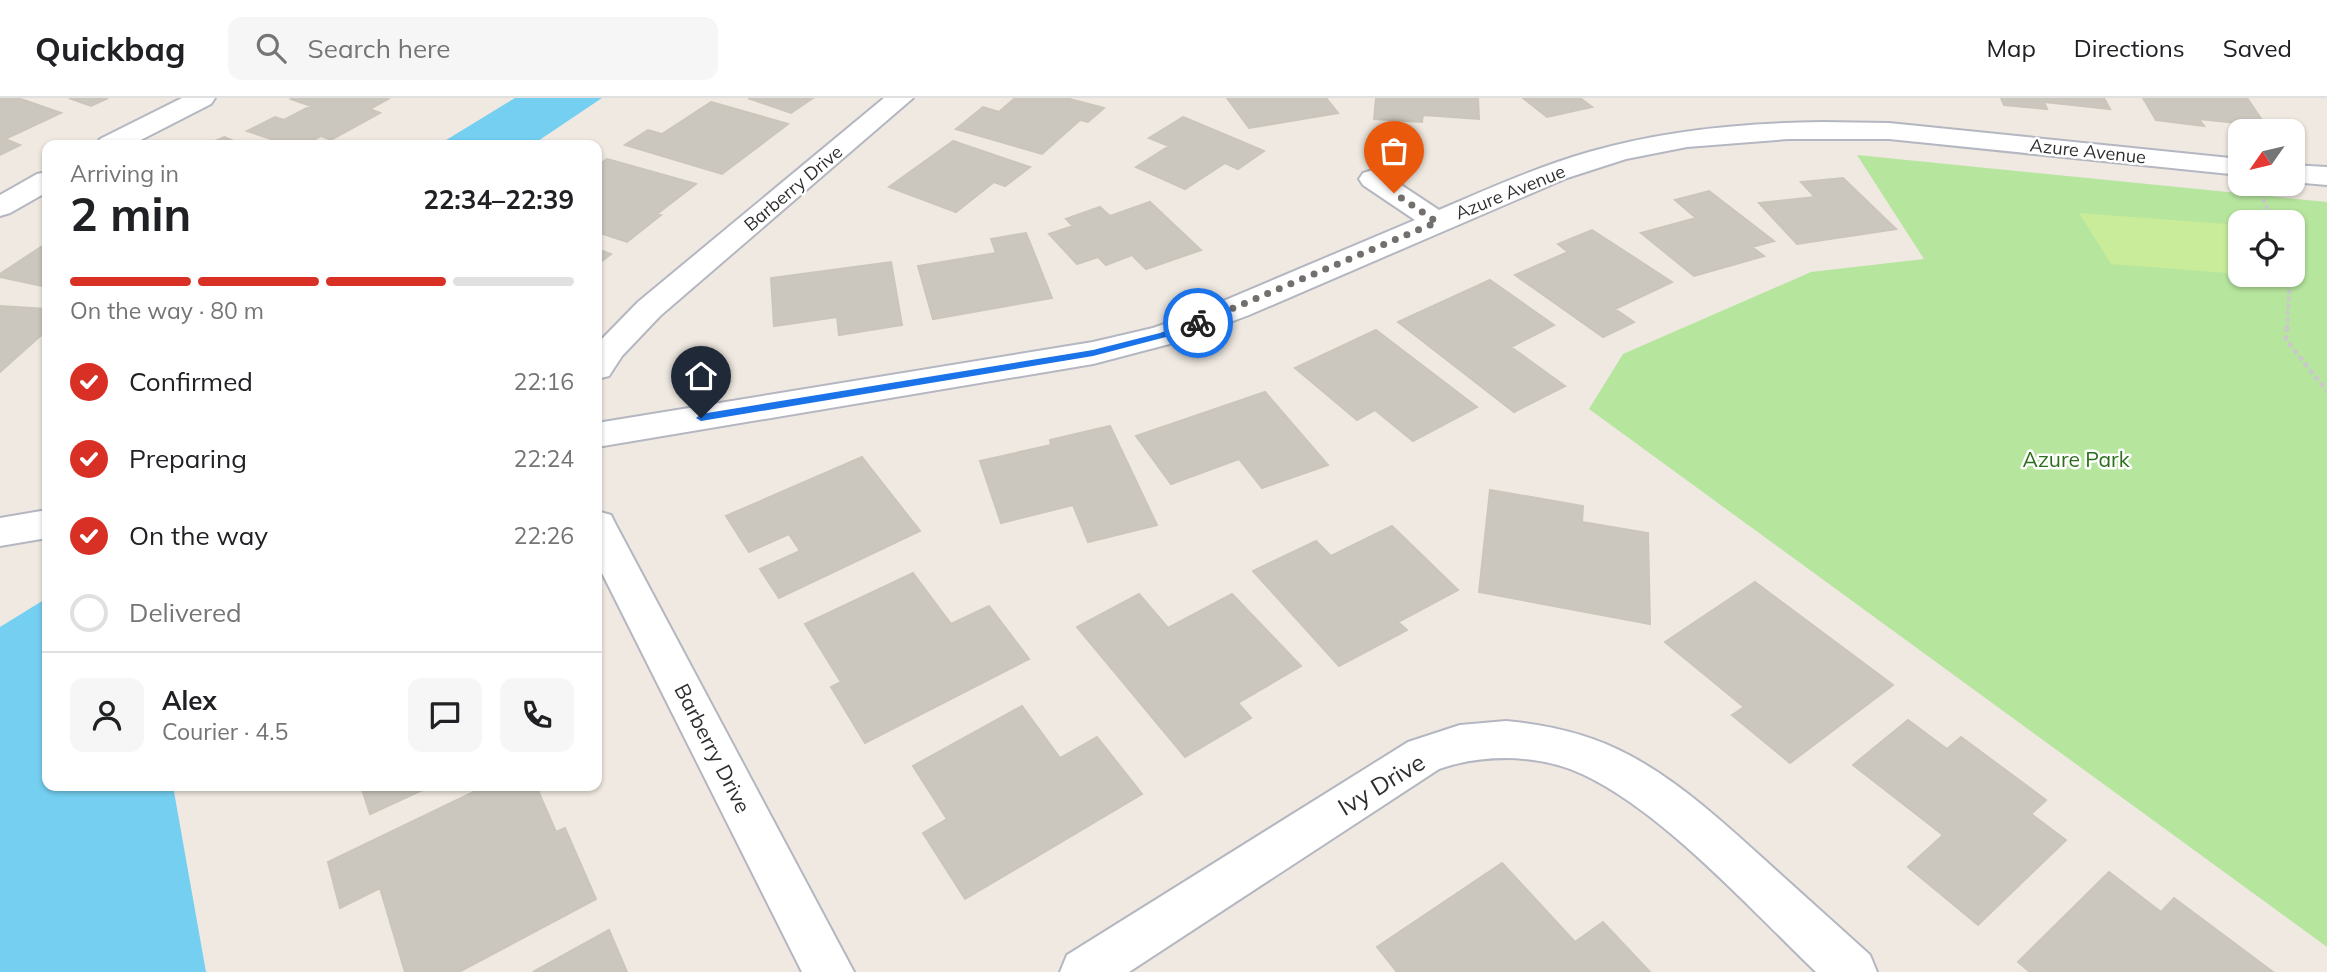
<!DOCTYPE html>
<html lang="en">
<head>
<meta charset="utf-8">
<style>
	:root { --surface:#fff; --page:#f6f6f6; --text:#202124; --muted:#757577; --line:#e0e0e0; --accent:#d93025 }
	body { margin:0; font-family:Mulish,sans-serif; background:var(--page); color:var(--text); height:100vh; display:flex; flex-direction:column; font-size:26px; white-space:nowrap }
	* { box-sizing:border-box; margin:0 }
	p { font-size:23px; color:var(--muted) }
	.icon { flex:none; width:38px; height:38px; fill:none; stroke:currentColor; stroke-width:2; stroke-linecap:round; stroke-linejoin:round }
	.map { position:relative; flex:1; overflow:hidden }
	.side { position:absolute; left:42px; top:42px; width:560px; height:651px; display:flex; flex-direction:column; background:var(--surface); border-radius:14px; box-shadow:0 2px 5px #0004 }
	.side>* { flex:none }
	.needle { width:46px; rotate:236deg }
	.fabs { position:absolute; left:2228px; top:21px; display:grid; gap:14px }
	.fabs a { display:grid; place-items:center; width:77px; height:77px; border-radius:14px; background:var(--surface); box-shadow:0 2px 5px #0004; font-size:35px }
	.pin { position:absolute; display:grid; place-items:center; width:60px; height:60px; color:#fff; margin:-72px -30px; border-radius:50% 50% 50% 0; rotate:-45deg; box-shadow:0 0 7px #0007 }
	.pin .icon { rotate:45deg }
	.courier { position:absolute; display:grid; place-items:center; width:70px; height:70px; margin:-35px; border:5px solid #1a73e8; border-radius:50%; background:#fff; color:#222; box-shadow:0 2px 9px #0007 }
	.summary em { font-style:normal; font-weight:700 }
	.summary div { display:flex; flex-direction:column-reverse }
	.summary { display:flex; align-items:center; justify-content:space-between; height:119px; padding:0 28px }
	h1 { font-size:46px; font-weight:700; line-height:52px }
	.bar { display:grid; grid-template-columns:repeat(4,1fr); gap:10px 7px; align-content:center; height:84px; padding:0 28px }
	.bar i { height:9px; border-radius:5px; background:var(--line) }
	.bar .selected { background:var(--accent) }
	.bar p { grid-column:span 4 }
	.line { display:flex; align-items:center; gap:18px; padding:0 28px; border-top:2px solid var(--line) }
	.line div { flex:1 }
	.round { display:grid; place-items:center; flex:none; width:74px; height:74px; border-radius:14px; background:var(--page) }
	ol { padding:0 28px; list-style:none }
	li { display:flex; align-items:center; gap:21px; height:77px }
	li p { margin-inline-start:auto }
	li .icon { padding:7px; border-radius:50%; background:var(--accent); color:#fff; stroke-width:4 }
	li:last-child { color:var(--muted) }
	li i { width:38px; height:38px; border:4px solid var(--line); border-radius:50% }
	header { display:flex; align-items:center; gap:42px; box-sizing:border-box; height:98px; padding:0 35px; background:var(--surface); border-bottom:2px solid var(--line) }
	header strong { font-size:33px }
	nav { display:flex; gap:38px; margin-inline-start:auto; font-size:24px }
	.search { width:490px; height:63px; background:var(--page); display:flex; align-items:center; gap:18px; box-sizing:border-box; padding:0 24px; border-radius:14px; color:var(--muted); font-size:26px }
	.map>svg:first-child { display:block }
</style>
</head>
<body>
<header>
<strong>Quickbag</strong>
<div class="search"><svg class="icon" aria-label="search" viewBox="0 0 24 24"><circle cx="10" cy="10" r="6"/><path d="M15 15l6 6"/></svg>Search here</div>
<nav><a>Map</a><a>Directions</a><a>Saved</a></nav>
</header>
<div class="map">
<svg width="2327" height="874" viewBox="0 0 2327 874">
	<rect width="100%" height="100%" fill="#efe9e1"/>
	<path fill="#b6e59e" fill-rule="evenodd" d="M1857 57 2327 104V849L1589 311 1623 256 1811 174 1924 161ZM2240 124H2292V177H2240Z"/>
	<path fill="#c9ec9a" d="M2079 115 2240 127V176L2111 166Z"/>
	<path fill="#75cff0" d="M515 0H602L532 47H438Z
		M47 500V688H173L206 874H0V529Z"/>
	<path fill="#cbc7bf" stroke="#cbc5ba" stroke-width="2" d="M0 0H18L61 15 5 41 20 47 0 57Z
		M69 0H108L91 8Z
		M293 0H384L388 1 370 11 380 15 331 42 321 38 305 47H289L247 33 275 19 284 22 311 8 291 1Z
		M748 0H813L791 15Z
		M1015 0H1066L1104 10 1088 24 1080 22 1042 56 956 31 983 9 999 14Z
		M1227 0H1326L1338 15 1249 30Z
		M1376 0H1478L1479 21 1423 17 1422 24 1374 21Z
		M1523 0H1580L1592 9 1547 19Z
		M2001 0H2104L2110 11 2044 4 2047 11 2004 7Z
		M2143 0H2247L2266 28 2199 21 2204 28 2156 22Z
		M711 4 788 26 722 76 625 47 648 32 662 36Z
		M1183 19 1264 53 1238 71 1225 65 1185 91 1136 69 1169 48 1149 40Z
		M224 39 243 47H207Z
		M953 43 1030 69 1005 88 994 84 956 114 889 89Z
		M607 61 696 86 657 116 661 117 627 144 597 134V68Z
		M1843 80 1896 131 1797 146 1759 105 1815 99 1801 84Z
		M1709 93 1774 143 1752 149 1764 158 1694 178 1641 135 1696 120 1675 102Z
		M1150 104 1201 152 1146 171 1132 157 1106 167 1098 159 1077 166 1049 136 1073 128 1066 121 1100 109 1110 118Z
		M1592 132 1672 184 1615 211 1634 224 1603 239 1515 177 1568 154 1558 146Z
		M1026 135 1052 200 933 221 918 168 996 155 991 141Z
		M47 145V189L0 179V176Z
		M597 151 611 156 597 167Z
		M891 164 902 227 839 237 837 219 774 228 771 180Z
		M1490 182 1554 227 1511 249 1565 288 1514 314 1398 224Z
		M0 208 47 211V232L0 274Z
		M1376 232 1477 309 1413 343 1375 312 1357 322 1295 270Z
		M1265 294 1328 367 1262 390 1239 361 1171 386 1136 338Z
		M1110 328 1157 427 1088 444 1073 407 1001 425 980 363 1051 347 1050 342Z
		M862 359 920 433 779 500 760 471 800 453 789 436 749 454 726 418Z
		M1490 392 1583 408 1582 424 1648 435 1650 526 1479 494Z
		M1392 428 1458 492 1398 524 1407 532 1339 568 1253 473 1316 443 1331 458Z
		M913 475 951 526 989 508 1029 561 865 645 831 589 841 584 805 526Z
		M1755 484 1893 587 1790 665 1732 617 1744 609 1665 544Z
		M1139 496 1168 530 1232 496 1301 568 1238 605 1251 620 1185 659 1077 529Z
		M1022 608 1060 660 1097 639 1142 696 965 801 923 735 947 721 913 668Z
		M1908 622 1947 651 1961 639 2046 702 2031 716 2066 742 1978 827 1908 769 1943 737 1853 667Z
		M361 688H431L370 716Z
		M486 688H536L556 734 565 730 596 801 459 874H405L380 790 340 810 328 764Z
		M1502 765 1575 844 1603 824 1650 874H1397L1377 849Z
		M2109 774 2161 814 2174 800 2273 874H2030L2018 864Z
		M609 832 627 874H533Z"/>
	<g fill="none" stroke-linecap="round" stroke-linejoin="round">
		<defs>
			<path id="minor" d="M182 0H215L211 6 131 47H96L100 41Z
				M884 0H913L660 218 622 258 609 278 597 281V246L638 204Z
				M1822 24 1889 25 2240 61V77L1889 41H1788L1687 49 1626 61 1567 80 1249 217 1177 244 1093 266 597 349V325L1093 244 1153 230 1190 217 1415 122 1363 87 1359 81 1363 75 1373 72 1383 75 1439 112C1488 91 1537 69 1589 54 1665 32 1743 25 1822 24Z
				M2292 67 2327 69V87L2292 84Z
				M47 74V94L10 115 0 118V97L37 76Z
				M47 412V440L0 448V420Z
				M597 413 611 417 616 427 854 874H802L597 465Z
				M1506 623C1549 627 1590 636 1629 657 1680 684 1724 725 1767 764 1801 795 1836 826 1870 857L1877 874H1816C1750 811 1654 703 1570 671 1529 656 1479 657 1439 671L1129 874H1060L1067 857 1408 644 1460 627Z"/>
		</defs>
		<use href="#minor" stroke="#b4b7c1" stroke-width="4"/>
		<path stroke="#c9c9c9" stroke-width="3.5" stroke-dasharray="4.5 2.5" stroke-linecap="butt" d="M2261 94 2272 124
			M2287 231 2290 177"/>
		<path stroke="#c9c9c9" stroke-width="4.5" stroke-dasharray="5 3.5" stroke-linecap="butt" d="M2287 229 2286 242 2327 293"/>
		<use href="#minor" fill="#fff" fill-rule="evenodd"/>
	</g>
	<path fill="#1a73e8" d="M1195 222 1203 225 1166 239 1093 258 701 323 696 320 701 316 1093 252 1160 235Z"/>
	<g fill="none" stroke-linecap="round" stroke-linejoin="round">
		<path stroke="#726f6d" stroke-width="7" stroke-dasharray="0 12.6" d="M1198 225 1437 124 1394 95"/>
	</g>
	<g text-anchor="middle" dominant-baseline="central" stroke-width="5" stroke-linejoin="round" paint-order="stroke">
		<g font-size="18" fill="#2e2e2e" stroke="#fff">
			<text transform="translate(2088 53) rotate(6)">Azure Avenue</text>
			<text transform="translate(793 90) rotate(-40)">Barberry Drive</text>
			<text transform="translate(1510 94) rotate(-22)">Azure Avenue</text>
		</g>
		<g font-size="21" fill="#2c6e1b" stroke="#fff">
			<text x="2076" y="361">Azure Park</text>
		</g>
		<g font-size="21" fill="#2e2e2e" stroke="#fff">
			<text transform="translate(713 650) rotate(63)">Barberry Drive</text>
		</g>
		<g font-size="24" fill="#2e2e2e" stroke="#fff">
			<text transform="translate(1381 686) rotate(-31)">Ivy Drive</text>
		</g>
	</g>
</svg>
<div class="fabs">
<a><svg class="needle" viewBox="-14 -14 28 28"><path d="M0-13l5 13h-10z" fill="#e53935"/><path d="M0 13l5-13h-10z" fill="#757577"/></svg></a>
<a><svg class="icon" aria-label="locate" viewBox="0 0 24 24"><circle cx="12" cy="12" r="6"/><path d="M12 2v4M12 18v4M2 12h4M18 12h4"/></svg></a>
</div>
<div class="pin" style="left:1394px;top:95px;background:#ea580c"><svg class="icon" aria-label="bag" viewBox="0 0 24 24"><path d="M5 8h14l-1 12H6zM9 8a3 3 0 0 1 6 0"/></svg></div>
<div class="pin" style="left:701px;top:320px;background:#1f2937"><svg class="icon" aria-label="home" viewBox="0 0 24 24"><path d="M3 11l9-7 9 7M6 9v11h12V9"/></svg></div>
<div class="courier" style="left:1198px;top:225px"><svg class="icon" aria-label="bike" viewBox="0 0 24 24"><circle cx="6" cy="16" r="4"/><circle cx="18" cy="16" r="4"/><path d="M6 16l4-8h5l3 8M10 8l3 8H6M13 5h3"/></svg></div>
<section class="side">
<div class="summary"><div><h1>2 min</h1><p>Arriving in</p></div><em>22:34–22:39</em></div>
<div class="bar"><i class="selected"></i><i class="selected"></i><i class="selected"></i><i></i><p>On the way · 80 m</p></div>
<ol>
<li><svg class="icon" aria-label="check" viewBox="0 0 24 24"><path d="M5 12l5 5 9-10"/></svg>Confirmed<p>22:16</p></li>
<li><svg class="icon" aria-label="check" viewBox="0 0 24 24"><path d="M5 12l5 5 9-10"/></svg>Preparing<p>22:24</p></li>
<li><svg class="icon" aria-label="check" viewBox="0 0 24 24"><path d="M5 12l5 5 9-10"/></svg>On the way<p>22:26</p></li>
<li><i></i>Delivered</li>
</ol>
<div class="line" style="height:126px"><a class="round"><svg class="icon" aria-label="person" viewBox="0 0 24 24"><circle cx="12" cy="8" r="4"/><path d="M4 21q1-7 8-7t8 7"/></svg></a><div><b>Alex</b><p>Courier · 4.5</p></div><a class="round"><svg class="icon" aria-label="chat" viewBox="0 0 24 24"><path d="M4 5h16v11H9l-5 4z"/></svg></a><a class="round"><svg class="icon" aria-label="phone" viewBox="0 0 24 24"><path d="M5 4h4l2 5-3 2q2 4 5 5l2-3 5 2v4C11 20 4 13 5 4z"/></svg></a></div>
</section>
</div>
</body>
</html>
